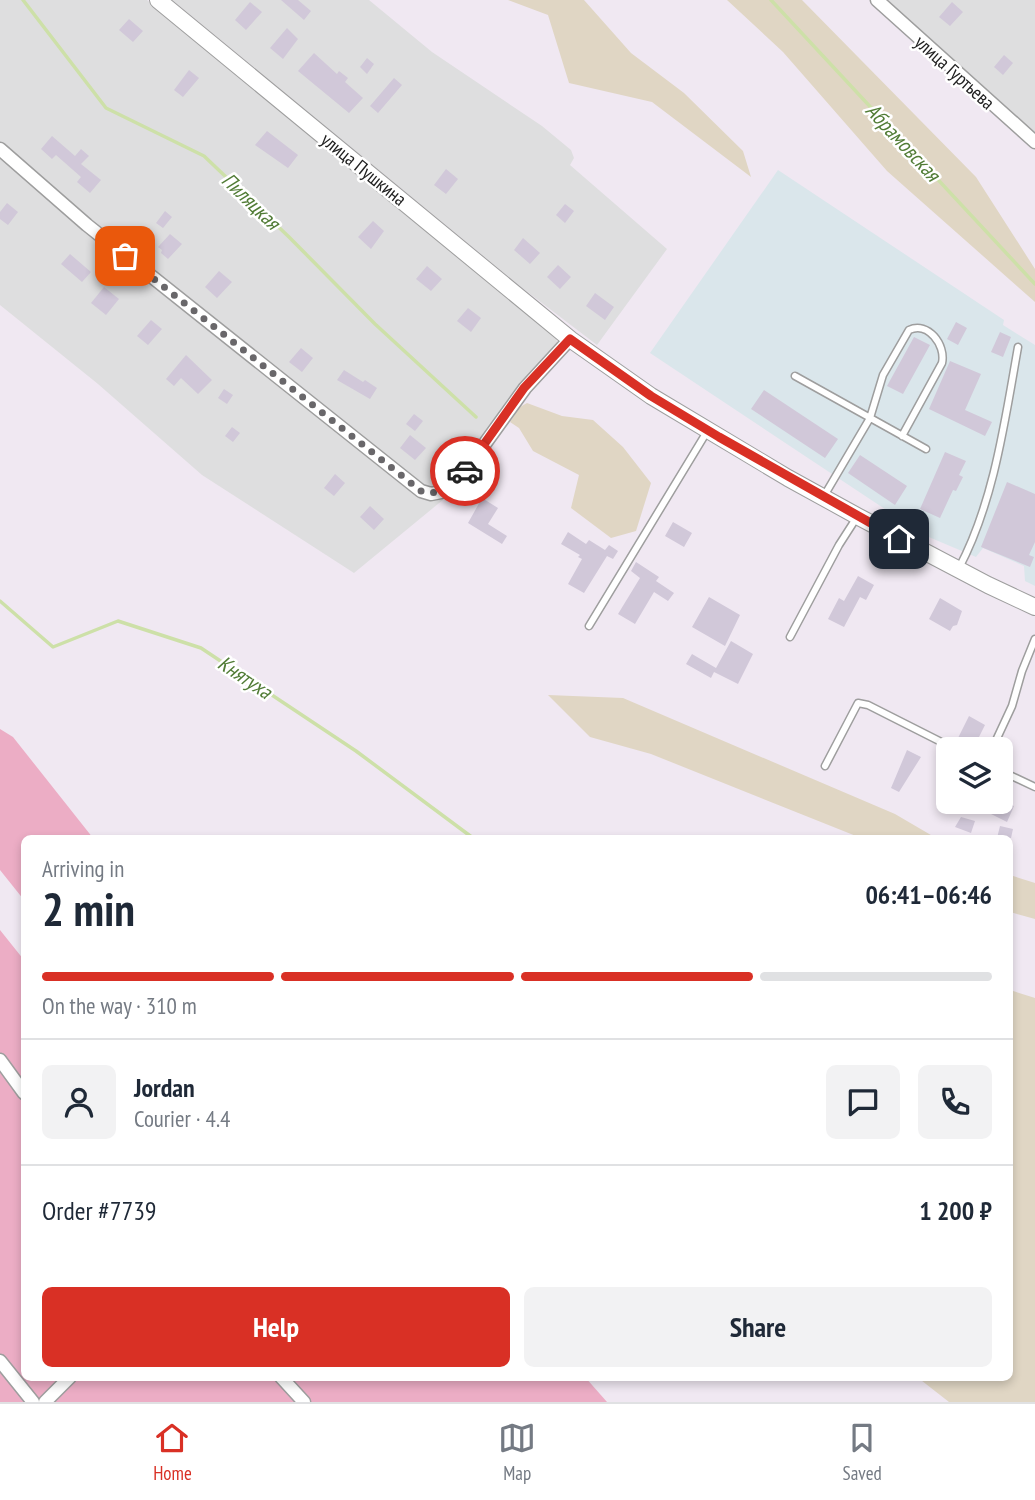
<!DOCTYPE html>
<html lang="en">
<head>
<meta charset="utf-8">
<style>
	:root { --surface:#fff; --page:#f2f2f3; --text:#1f2937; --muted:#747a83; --line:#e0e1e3; --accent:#d93025 }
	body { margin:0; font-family:"PT Sans Narrow",sans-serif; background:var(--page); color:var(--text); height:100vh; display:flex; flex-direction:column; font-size:26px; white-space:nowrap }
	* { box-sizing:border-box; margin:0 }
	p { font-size:23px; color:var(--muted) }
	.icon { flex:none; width:38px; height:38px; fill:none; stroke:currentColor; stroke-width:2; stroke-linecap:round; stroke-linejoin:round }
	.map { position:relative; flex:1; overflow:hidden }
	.side { position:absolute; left:21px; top:835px; width:992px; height:546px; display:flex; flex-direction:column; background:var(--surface); border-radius:10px; box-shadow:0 4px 10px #0003 }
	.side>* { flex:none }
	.controls { position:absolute; left:936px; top:737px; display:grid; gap:14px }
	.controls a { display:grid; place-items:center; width:77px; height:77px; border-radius:10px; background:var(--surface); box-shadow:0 4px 10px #0003; font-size:35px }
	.pin { position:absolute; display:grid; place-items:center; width:60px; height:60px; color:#fff; margin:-30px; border-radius:14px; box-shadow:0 4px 10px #0006 }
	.courier { position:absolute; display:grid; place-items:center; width:70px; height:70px; margin:-35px; border:5px solid #d93025; border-radius:50%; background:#fff; color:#222; box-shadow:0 2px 9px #0007 }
	.overview em { font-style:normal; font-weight:800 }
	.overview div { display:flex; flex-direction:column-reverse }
	.overview { display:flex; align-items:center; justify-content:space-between; height:119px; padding:0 21px }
	h1 { font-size:46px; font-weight:800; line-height:52px }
	.bar { display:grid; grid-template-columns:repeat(4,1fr); gap:10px 7px; align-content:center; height:84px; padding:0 21px }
	.bar i { height:9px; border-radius:5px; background:var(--line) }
	.bar .selected { background:var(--accent) }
	.bar p { grid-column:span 4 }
	.line { display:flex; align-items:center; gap:18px; padding:0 21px; border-top:2px solid var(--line) }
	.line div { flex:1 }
	.round { display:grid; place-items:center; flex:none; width:74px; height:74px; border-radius:10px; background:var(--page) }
	.cta { display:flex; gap:14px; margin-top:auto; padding:14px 21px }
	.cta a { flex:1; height:80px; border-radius:10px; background:var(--accent); color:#fff; font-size:28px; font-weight:800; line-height:80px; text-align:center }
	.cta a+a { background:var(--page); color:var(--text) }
	.tab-bar { display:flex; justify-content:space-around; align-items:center; height:98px; border-top:2px solid var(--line); background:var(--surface); font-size:19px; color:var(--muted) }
	.tab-bar a { display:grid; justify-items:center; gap:4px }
	.tab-bar .selected { color:var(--accent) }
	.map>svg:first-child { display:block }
</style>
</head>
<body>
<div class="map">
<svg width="1035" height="1402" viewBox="0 0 1035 1402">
	<rect width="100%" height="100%" fill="#f0e8f2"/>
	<path fill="#dededf" d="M0 0H147L555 335 561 355 528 390 472 476 354 573 202 475 98 384 0 305Z
		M172 0H369L432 52 542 126 571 150 574 158 570 165 667 249 597 345 521 287Z
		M888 0H1035V134L933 44Z"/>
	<path fill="#dae6eb" d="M778 170 1004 320 1003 325 1035 345V586L1025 581 1024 566 983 548 976 557 924 535 650 353Z"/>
	<path fill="#ecadc5" d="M0 729 13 737 93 838H24V900L0 870Z
		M0 930 24 960V1377H585L607 1402H0Z"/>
	<path fill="#e0d6c4" d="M508 0H584L631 53 684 93 743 151 751 177 652 102 569 83 548 15Z
		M727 0H802L976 177 1035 269V302L887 171 783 52Z
		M527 403 562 416 593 420 623 447 651 483 636 531 611 538 571 508 579 475 533 451 519 428 510 422 520 407Z
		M548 695 623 698 895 814 936 838H861L651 754 590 737Z
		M1010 875 1035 883V919L1010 912Z
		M1010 990 1035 998V1402H949L917 1377H1010Z"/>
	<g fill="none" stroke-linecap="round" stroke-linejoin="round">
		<path stroke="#cde0a8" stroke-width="3.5" d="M23 0 106 108 204 156 289 237 375 324 476 417
			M771 0 1035 284
			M0 601 53 647 118 621 201 648 356 751 473 838"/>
	</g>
	<path fill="#d1c8d9" d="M281 0H298L311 11 304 20Z
		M250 2 262 12 246 30 235 20Z
		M952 2 963 12 950 26 939 17Z
		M129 19 143 31 133 42 119 30Z
		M287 28 298 39 283 59 270 48Z
		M314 53 337 74 339 71 348 78 345 82 363 98 349 113 298 71Z
		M1004 55 1013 63 1003 75 994 67Z
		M367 58 374 64 367 74 360 67Z
		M189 70 199 78 183 97 174 90Z
		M394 78 402 85 378 113 370 106Z
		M267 131 298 155 288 168 255 145Z
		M52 136 75 156 81 149 89 156 81 164 101 180 90 193 77 182 81 177 56 155 52 159 41 149Z
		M446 169 458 179 446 194 434 185Z
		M7 203 18 212 8 225 0 219V212Z
		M565 204 574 211 565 223 556 215Z
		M165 211 172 217 163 228 156 223Z
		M373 221 384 231 371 249 358 237Z
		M170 234 182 244 168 259 161 253 162 250 158 247Z
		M523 238 540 253 530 264 514 250Z
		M70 254 91 272 82 282 61 264Z
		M558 265 571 277 560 289 547 277Z
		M427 266 442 279 431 291 416 279Z
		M219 271 232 282 217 298 205 287Z
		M104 287 119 299 106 315 91 303Z
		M595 293 614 307 605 320 586 306Z
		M468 308 481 318 471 332 457 321Z
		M151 320 162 329 148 345 137 336Z
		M956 322 967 328 958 345 947 339Z
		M1000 332 1011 337 1003 357 991 352Z
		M914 337 930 345 903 394 887 386Z
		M301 348 313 358 302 372 289 362Z
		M186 355 212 380 198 394 181 378 174 386 166 379Z
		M950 361 981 374 965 410 992 422 985 436 929 409Z
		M344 370 363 382 365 380 377 388 370 399 337 380Z
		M224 389 233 395 227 404 218 398Z
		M764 390 838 439 825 458 751 409Z
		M414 414 423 421 415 431 406 424Z
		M232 427 240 433 233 442 225 436Z
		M410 435 426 448 415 460 400 448Z
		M945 452 966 461 959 475 963 477 956 491 953 490 940 518 920 509Z
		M860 455 907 486 895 505 848 473Z
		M335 474 345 483 334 496 324 488Z
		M1007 482 1035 494V542L1029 555 1034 557 1030 567 981 547Z
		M482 498 498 508 488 524 507 536 502 544 468 523Z
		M370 506 384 519 374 530 360 517Z
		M673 522 692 533 684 547 665 536Z
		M568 532 586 544 589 540 605 550 609 545 618 551 613 559 607 556 584 593 568 584 582 559 578 557 580 555 561 544Z
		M636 562 659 577 656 581 674 593 668 601 654 592 635 624 618 614 640 578 631 571Z
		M858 576 874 585 866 600 860 597 844 627 828 619 839 598 844 601Z
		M709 597 740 615 725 646 692 627Z
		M940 598 962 611 957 625 953 626 950 631 929 619Z
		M731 641 753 654 738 684 714 672 711 678 686 664 692 654 716 668Z
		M969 716 985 725 974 747 958 738Z
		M907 750 921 757 899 792 891 788Z
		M993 802H1004L1014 806 1007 822 987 812Z
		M961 817 975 821 971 833 955 827Z
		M1000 826 1013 829 1011 838H997Z"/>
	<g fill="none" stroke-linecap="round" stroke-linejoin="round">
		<defs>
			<path id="service" d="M795 376 926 449
				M824 496 870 418 883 375 909 330C928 321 946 345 942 363L902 436
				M959 568C994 502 1005 420 1018 347
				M589 626 708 430
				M790 637 839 545 857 517
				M992 749 1012 706 1022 671 1035 639
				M825 766 858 703 868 705 955 749
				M1001 771 1035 787"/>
			<path id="minor" d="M877 0 1035 142
				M0 149 87 225 421 491 431 494 441 492 463 474 525 388 570 339
				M0 1060 24 1093
				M0 1361 33 1402
				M281 1377 304 1402
				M45 1402 70 1377"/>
			<path id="tertiary" d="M158 0 570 339 651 396 788 478 857 516 988 585 1035 607"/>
		</defs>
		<use href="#service" stroke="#9e9e9e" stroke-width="9"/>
		<use href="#minor" stroke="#9e9e9e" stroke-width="15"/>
		<use href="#tertiary" stroke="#9e9e9e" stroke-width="18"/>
		<use href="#service" stroke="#fff" stroke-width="6"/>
		<use href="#minor" stroke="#fff" stroke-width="12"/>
		<use href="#tertiary" stroke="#fff" stroke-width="16"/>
	</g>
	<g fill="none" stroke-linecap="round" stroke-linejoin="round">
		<path stroke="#69676a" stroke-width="7" stroke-dasharray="0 12.6" d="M125 256 421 491C440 497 453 486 465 471"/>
		<path stroke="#d93025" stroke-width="9" d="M465 471 524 388 570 339 651 396 719 437 899 539"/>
	</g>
	<g text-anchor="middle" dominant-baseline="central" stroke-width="5" stroke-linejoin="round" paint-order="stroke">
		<g font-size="19" fill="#212121" stroke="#fff">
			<text transform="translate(955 72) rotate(42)">улица Гуртьева</text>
			<text transform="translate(364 169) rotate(39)">улица Пушкина</text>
		</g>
		<g font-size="21" font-style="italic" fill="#517c36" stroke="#fff">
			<text transform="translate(903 142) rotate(47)">Абрамовская</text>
			<text transform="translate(251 201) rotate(44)">Пиляцкая</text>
			<text transform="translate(245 677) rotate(34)">Княтуха</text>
		</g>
	</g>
</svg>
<div class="controls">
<a><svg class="icon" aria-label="layers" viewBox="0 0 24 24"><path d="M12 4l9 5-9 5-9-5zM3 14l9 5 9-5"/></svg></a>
</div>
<div class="pin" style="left:125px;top:256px;background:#ea580c"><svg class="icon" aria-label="bag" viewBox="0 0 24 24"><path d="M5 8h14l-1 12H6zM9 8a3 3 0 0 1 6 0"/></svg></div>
<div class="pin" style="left:899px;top:539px;background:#1f2937"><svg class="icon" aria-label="home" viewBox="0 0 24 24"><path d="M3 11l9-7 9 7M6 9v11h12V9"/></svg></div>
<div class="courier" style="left:465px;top:471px"><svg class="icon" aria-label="car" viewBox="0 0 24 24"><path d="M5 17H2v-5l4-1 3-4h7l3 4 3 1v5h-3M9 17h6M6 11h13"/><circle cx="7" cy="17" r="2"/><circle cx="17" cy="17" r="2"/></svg></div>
<section class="side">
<div class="overview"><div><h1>2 min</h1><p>Arriving in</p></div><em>06:41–06:46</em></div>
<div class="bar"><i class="selected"></i><i class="selected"></i><i class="selected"></i><i></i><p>On the way · 310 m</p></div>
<div class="line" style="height:126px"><a class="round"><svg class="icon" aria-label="person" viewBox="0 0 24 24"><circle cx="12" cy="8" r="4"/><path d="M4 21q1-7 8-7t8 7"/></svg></a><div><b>Jordan</b><p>Courier · 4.4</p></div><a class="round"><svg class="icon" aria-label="chat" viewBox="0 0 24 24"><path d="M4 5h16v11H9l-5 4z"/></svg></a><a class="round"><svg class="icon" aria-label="phone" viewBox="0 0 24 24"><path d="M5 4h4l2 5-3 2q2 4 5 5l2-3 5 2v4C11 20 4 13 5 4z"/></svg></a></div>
<div class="line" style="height:91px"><div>Order #7739</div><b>1 200 ₽</b></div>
<div class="cta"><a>Help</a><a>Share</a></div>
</section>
</div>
<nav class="tab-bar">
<a class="selected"><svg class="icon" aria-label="home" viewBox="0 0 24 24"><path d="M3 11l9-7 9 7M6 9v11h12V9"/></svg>Home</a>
<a><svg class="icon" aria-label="map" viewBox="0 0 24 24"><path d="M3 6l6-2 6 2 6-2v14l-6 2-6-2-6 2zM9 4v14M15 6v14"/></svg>Map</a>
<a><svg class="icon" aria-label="saved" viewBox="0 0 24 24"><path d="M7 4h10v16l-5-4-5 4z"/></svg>Saved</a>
</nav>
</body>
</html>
